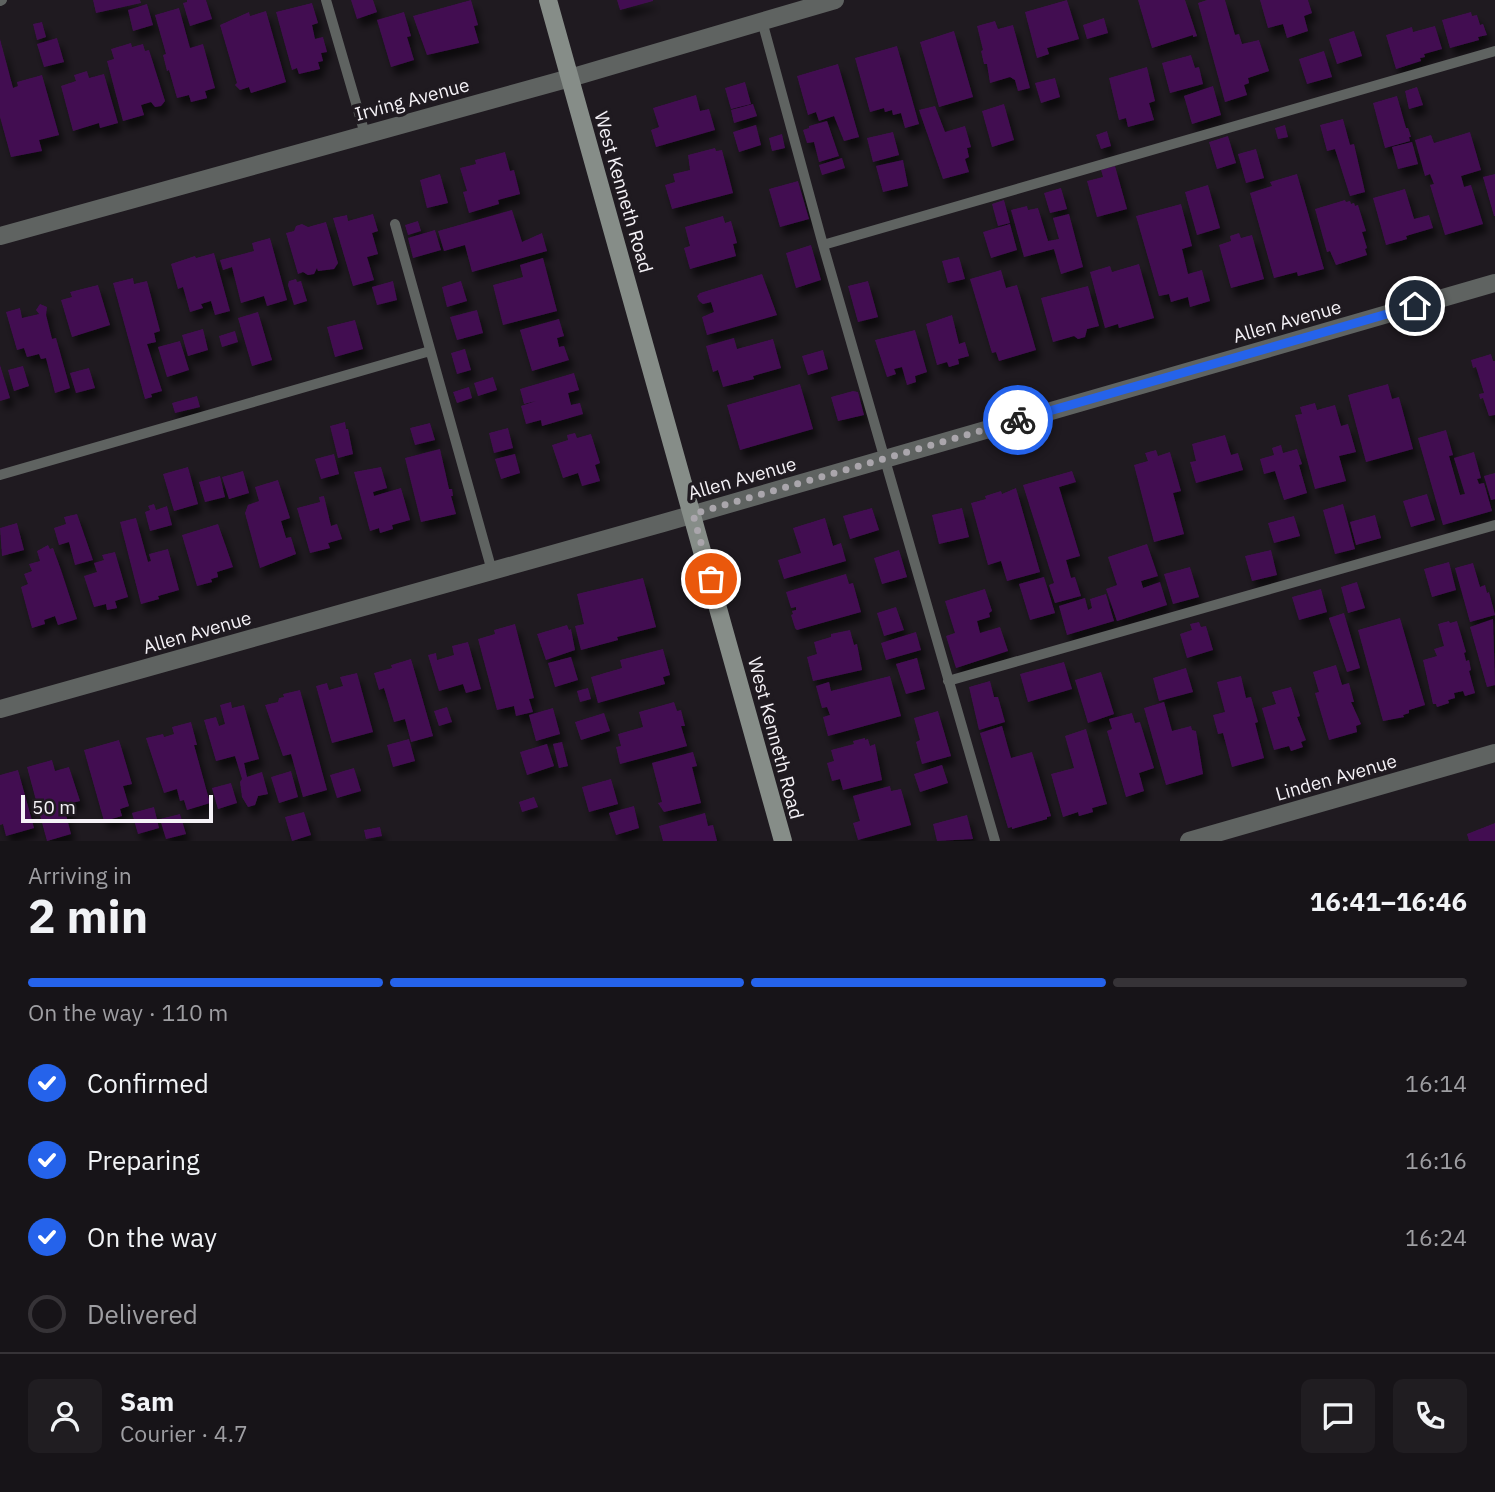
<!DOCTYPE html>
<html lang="en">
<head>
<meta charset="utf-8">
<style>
	:root { --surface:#171418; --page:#201d21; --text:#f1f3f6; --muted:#9e9ea2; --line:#363337; --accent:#2563eb }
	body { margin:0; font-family:"IBM Plex Sans",sans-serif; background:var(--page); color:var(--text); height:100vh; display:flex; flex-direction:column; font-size:26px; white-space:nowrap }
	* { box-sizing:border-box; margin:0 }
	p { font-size:23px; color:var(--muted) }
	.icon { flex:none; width:38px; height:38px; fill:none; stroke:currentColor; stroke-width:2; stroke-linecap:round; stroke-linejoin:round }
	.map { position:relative; height:841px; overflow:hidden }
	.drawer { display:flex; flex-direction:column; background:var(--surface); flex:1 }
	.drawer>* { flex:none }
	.scale { position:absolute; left:21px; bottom:18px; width:192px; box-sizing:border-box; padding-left:7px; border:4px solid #f5f2f7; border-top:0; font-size:19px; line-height:24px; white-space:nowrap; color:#f5f2f7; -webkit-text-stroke:5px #1f1a20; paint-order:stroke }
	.pin { position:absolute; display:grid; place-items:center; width:60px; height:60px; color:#fff; margin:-30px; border:4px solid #fff; border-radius:50%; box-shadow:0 2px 7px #0007 }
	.courier { position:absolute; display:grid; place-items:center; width:70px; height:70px; margin:-35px; border:5px solid #2563eb; border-radius:50%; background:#fff; color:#222; box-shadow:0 2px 9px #0007 }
	.headline em { font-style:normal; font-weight:800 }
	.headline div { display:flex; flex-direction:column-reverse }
	.headline { display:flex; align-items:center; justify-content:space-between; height:119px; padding:0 28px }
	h1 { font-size:46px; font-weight:800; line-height:52px }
	.bar { display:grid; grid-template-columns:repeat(4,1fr); gap:10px 7px; align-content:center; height:84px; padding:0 28px }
	.bar i { height:9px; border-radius:5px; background:var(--line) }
	.bar .on { background:var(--accent) }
	.bar p { grid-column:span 4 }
	.line { display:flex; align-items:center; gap:18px; padding:0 28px; border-top:2px solid var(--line) }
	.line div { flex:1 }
	.round { display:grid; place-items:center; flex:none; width:74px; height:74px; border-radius:10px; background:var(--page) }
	ol { padding:0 28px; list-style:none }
	li { display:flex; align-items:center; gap:21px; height:77px }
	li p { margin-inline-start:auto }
	li .icon { padding:7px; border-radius:50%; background:var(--accent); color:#fff; stroke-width:4 }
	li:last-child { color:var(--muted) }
	li i { width:38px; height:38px; border:4px solid var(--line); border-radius:50% }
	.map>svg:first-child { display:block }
</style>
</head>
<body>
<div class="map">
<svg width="1495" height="841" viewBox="0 0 1495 841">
	<defs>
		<filter id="shadow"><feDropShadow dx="4.5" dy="8" stdDeviation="3.5" flood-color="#0009"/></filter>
	</defs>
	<rect width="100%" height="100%" fill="#1f1a20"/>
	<path fill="#420e51" filter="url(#shadow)" d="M93 0H140L141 3 96 13Z
		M187 0H206L212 19 190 26 183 3 187 2Z
		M351 0H373L377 12 357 19Z
		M471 0 478 25 474 26 479 43 427 55 413 16Z
		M617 0H653V1L620 10Z
		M1067 0 1079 39 1047 48 1049 54 1037 58 1025 12Z
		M1138 0H1185L1197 36 1193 37V35L1152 48Z
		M1207 0H1225L1235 35 1239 34 1242 44 1259 40 1269 71 1248 78 1249 83 1244 85 1247 95 1225 102 1198 3Z
		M1260 0H1308L1312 13 1304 16 1308 31 1287 38 1283 24 1268 28Z
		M312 3 318 23 312 25 315 39 323 37 327 52 321 53 323 61 318 62 320 69 299 74 297 68 292 70 276 12Z
		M147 4 153 25 133 31 128 10Z
		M179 8 190 48 203 44 215 88 205 91 207 98 191 102 189 95 177 98 169 70 167 71 163 55 166 54 155 15Z
		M266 11 286 82 251 93 249 87 240 90 235 85 237 83 220 25 249 12 250 16Z
		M404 12 411 36 407 37 414 60 391 67 377 20Z
		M1471 12 1472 16 1477 15 1480 25 1483 24 1487 35 1478 37 1479 40 1450 48 1442 20Z
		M1104 18 1108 33 1087 39 1083 25Z
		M995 21 998 29 1013 25 1030 88 1018 91 1015 80 1010 77 990 83 987 64H984L981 51 983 50 977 26Z
		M42 22 46 37 37 40 33 24Z
		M1435 26 1442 49 1424 54 1425 57 1420 58 1421 61 1396 69 1386 35 1412 27 1413 32Z
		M954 31 973 97 939 107 920 42Z
		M1354 31 1362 56 1337 64 1329 39Z
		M57 38 64 62 44 67 37 44Z
		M0 39 13 88 18 86 17 82 42 75 59 135 39 140 42 151 11 157 0 117Z
		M131 43 132 47 143 44 145 51 149 50 165 101 161 106 155 107 151 102 141 105 144 115 123 121 107 61 114 59 111 49Z
		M897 46 919 124 905 128 901 113 893 115 892 110 885 112 884 108 870 112 855 58Z
		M1324 51 1332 77 1307 84 1299 59Z
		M1191 55 1195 68 1199 67 1203 84 1170 93 1162 63Z
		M838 64 859 137 844 141 834 116 819 121 816 112 808 115 797 76Z
		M1147 67 1155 101 1149 103 1154 120 1128 127 1126 118 1119 120 1109 78Z
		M87 71 89 78 104 74 118 123 100 128 99 123 73 131 61 86 76 81 74 75Z
		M1055 78 1060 97 1041 103 1035 83Z
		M745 82 751 104 731 109 725 88Z
		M1213 86 1221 115 1192 124 1184 96Z
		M1417 87 1423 105 1409 109 1405 91Z
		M696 95 700 111 709 109 715 130 656 147 651 130 659 127 653 108Z
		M1397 96 1406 128H1408L1411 137H1409L1410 141 1385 148 1373 103Z
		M753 104 757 116 734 123 731 110Z
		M1004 104 1014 140 992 147 982 111Z
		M935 106 945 132 965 126 971 147 967 148 969 157 965 159 969 172 943 179 919 110Z
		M1343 119 1350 145 1354 144 1365 192 1350 196 1335 149 1327 151 1320 125Z
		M827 121 839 156 819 162 814 142 807 143 803 130 809 128V126Z
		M756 125 761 145 739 152 733 132Z
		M1285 125 1288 137 1278 139 1275 128Z
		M1107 131 1111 146 1101 149 1096 135Z
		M893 132 899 155 873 162 867 138Z
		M1470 132 1481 170 1461 176 1464 187 1471 185 1483 224 1445 235 1430 185 1434 184 1430 174 1425 176 1415 140 1431 135 1434 143Z
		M782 134 785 148 772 151 769 138Z
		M1228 136 1236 163 1217 169 1209 142Z
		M1412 142 1418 164 1398 169 1392 147Z
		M715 148 716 151 722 150 733 193 672 209 665 185 675 182 673 174 690 170 688 155Z
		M1256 149 1264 178 1246 183 1238 154Z
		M505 152 510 171 514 170 520 194 498 200 499 204 469 213 463 192 467 191 460 168 476 164 475 160Z
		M842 158 845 168 822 175 819 165Z
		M903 160 908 186 883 192 876 166Z
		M1115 166 1127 209 1097 217 1087 181 1103 177 1101 170Z
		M440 174 448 203 427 208 420 180Z
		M1297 174 1324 269 1298 276 1297 272 1274 278 1250 193 1272 186 1270 182Z
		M1495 174V216H1494L1483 177Z
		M798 181 809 219 780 227 769 189Z
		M1208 185 1220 228 1197 235 1185 192Z
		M1061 188 1067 209 1050 213 1044 193Z
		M1405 189 1414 219 1429 215 1433 228 1406 236 1407 239 1386 245 1373 198Z
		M1004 200 1010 223 998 226 992 204Z
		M1345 200 1346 202 1350 201 1351 204 1354 203 1355 206 1358 205 1366 231 1362 232 1367 248 1365 249 1367 255 1336 265 1330 251 1327 252 1315 209Z
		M1181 204 1192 246 1182 249 1188 274 1202 270 1210 301 1190 307 1188 297 1171 302 1169 294 1159 296 1136 216Z
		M1027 206 1028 210 1038 208 1048 241 1059 239 1053 218 1069 214 1083 267 1061 274 1054 249 1024 257 1011 210Z
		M512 210 522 242 542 233 547 251 472 272 465 245 444 251 438 231Z
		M373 214 378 231 372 233 378 254 367 257 374 280 353 286 333 218 347 215 348 221Z
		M723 216 725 223 731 221 737 243 733 244 736 256 690 269 684 248 690 246 685 227Z
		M418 221 421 231 408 235 405 225Z
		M326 222 338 263 334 269 318 271 317 268 314 274 308 275 303 272 298 274 286 233 294 231 296 226 302 224 308 227Z
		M1010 224 1017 250 991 258 983 232Z
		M435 230 441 250 413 258 408 238Z
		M1239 233 1241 238 1252 235 1264 279 1231 288 1219 245 1231 241 1230 236Z
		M270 238 287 300 267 306 264 296 241 303 232 267 223 270 220 260 254 251 252 243Z
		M811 245 821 280 796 288 786 253Z
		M214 253 230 311 215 315 211 301 201 304 203 308 190 312 183 287 178 289 171 264 195 256 196 258Z
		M959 257 965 279 948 283 942 261Z
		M543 258 557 311 503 325 493 285 523 277 520 265Z
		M1139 264 1154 318 1119 328 1118 324 1105 328 1090 272 1110 266 1112 272Z
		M1001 270 1006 288 1017 285 1036 350 999 361 996 352 992 353 970 279Z
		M762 274 777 315 707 335 702 317 714 312 711 302 703 304 699 301 697 296 700 293Z
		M133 278 134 284 147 281 160 331 154 333 156 342 147 344 162 391 151 394 152 397 145 399 113 283Z
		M296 279 297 282 301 281 307 301 294 305 288 285 289 281Z
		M393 281 397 300 377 305 372 287Z
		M461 281 467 301 447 307 442 287Z
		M868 281 878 317 858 322 848 286Z
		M98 285 110 325 72 337 61 300 72 297 70 292Z
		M1088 286 1099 326 1087 329 1085 337 1078 339 1074 336 1053 342 1041 298Z
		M40 304 47 307 46 315 52 339 56 338 70 388 55 393 46 358 41 359 39 354 27 357 24 348 17 350 6 312 20 308 22 318 39 314 36 310Z
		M477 310 483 333 457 340 450 317Z
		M258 312 272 360 252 366 238 318Z
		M952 315 959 344 965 342 969 356 958 359 959 364 949 367 947 362 937 365 926 324Z
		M559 319 564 336 557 338 559 347 564 346 569 360 532 371 520 330Z
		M355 320 363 349 335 357 327 327Z
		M203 329 208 350 188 356 182 335Z
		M915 330 927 372 915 376 916 382 907 385 902 367 894 369 896 374 887 377 875 340Z
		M235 331 238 342 222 347 219 336Z
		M734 338 737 349 773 339 781 368 753 376 754 379 723 387 718 370 713 372 706 346Z
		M180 341 189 370 167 377 158 347Z
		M465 349 471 370 457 374 451 353Z
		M823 350 828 369 808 375 802 356Z
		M1491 354 1493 361H1495V415L1489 416 1483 398 1480 399 1479 394 1484 393 1476 367 1473 368 1471 360Z
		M0 365 10 398 0 401Z
		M23 366 29 386 14 391 8 370Z
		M89 368 95 388 76 393 70 373Z
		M574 373 579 390 568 393 571 405 580 403 583 414 542 426 541 420 526 424 521 406 536 401 524 404 520 389Z
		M493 377 497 390 478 396 474 383Z
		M800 384 813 429 740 450 727 405Z
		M1388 384 1392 399 1399 397 1413 449 1366 462 1348 395Z
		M469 387 472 398 457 403 453 392Z
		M853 391 858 392 864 415 838 421 831 397Z
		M197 396 200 407 175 413 172 403Z
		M1315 403 1317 410 1335 405 1341 426 1348 424 1356 452 1339 456 1346 481 1315 489 1295 415 1302 414 1300 407Z
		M345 422 346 429H348L353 454 338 458 330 426Z
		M430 423 435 440 415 445 410 428Z
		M508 428 513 448 494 453 489 433Z
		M1446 430 1453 455 1449 456 1460 495 1465 494 1454 458 1474 452 1481 478 1477 479 1479 484 1484 483 1492 511 1443 525 1418 438Z
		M575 433 577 438 591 434 600 463 595 465 600 481 582 486 578 473 563 478 552 445 568 440 567 435Z
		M1225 435 1231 455 1238 453 1243 470 1196 483 1190 462 1196 461 1192 444Z
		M1281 445 1283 453 1297 449 1302 464 1299 465 1307 493 1284 500 1275 471 1264 474 1260 459 1274 455 1272 448Z
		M440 449 449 489H452L453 496H451L456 514 421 522 405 458Z
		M1156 450 1158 456 1170 452 1181 491 1173 493 1184 534 1154 542 1134 465 1148 461 1145 453Z
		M334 454 339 474 321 479 315 459Z
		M515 454 520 473 501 479 495 459Z
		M188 467 198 504 174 511 163 474Z
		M381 467 387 488 373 492 374 496 401 488 410 520 392 525 393 529 380 533 379 528 370 531 354 472Z
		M243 471 249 493 229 499 222 477Z
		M1072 471 1076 482 1059 487 1080 556 1066 560 1071 578 1075 577 1081 596 1055 603 1049 585 1054 583 1023 485Z
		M1495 473V499L1491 500 1484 476Z
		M220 476 225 497 205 502 199 482Z
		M278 480 290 518 281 521 286 538 291 537 296 554 260 568 245 513 248 505 259 501 255 487Z
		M1016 488 1040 572 1007 581 1001 561 988 565 971 503 986 499 985 496 1001 491 1002 494Z
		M1427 494 1435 520 1411 527 1403 501Z
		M324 496 331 526 337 524 342 539 328 543 330 548 310 553 297 508 320 502 319 497Z
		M154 504 156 510 167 506 172 525 150 531 145 512 150 510 148 506Z
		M1343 504 1355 549 1335 554 1323 510Z
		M872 508 879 530 850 539 843 516Z
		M962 508 969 537 939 544 932 515Z
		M77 514 93 560 75 565 69 542 59 545 54 528 66 524 64 517Z
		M1375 515 1381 538 1356 545 1350 522Z
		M1294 516 1300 536 1274 543 1268 523Z
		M136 518 148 562 151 561 149 554 168 549 179 590 158 596 159 599 141 604 120 522Z
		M825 518 833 546 841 543 846 561 784 579 778 560 801 553 793 528Z
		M17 523 24 550 2 556 0 528Z
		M218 524 233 567 217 572 218 577 211 579 212 582 197 586 182 535Z
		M1147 544 1158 576 1141 581 1143 588 1160 582 1167 605 1117 621 1106 589 1117 585 1108 557Z
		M48 545 50 549 53 548 61 570 77 619 58 625 55 616 44 620 45 624 32 628 21 587 28 584 24 574 32 571 29 564 40 561 37 551Z
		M899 550 907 577 882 584 874 558Z
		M1271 550 1277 575 1252 581 1245 556Z
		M115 552 128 597 115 601 117 608 107 610 106 604 94 607 84 576 97 572 94 563 104 560 102 555Z
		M1449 562 1456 590 1432 597 1424 569Z
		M1473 563 1480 587 1485 585 1487 593 1489 592 1495 615 1470 622 1455 568Z
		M1190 567 1199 597 1173 604 1164 574Z
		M846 574 849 584 853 583 861 612 797 630 795 628 791 615 793 614 792 611 796 610V607L791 608 786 592Z
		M1044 577 1055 613 1030 620 1019 584Z
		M643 578 656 627 617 637 618 640 581 650 575 626 584 624 577 594Z
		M1357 582 1365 608 1348 613 1341 587Z
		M985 589 992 611 989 613 990 617 977 621 980 633 1000 627 1008 651 956 668 946 636 955 633 945 601Z
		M1321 589 1327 612 1299 620 1292 597Z
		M1106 594 1114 621 1067 635 1059 606 1085 598 1088 610 1092 608 1090 599Z
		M896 607 904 630 884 636 877 613Z
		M1344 613 1360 668 1347 672 1329 618Z
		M1400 618 1425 705 1409 710V713L1403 715 1404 717 1383 721 1358 630Z
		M1493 619 1495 685 1487 687 1470 627Z
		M1449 621 1450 623 1457 621 1466 652 1464 653 1466 661 1469 660 1471 670 1469 671 1475 693 1465 696 1463 691 1454 693 1455 698 1448 700 1449 703 1437 707 1436 704H1433L1423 660 1437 656 1434 649 1444 646 1438 624Z
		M1199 622 1201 627 1206 626 1213 650 1187 658 1180 634 1192 630 1190 624Z
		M515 624 534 698 529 699 533 712 516 716 514 706 497 710 478 639 495 634 494 630Z
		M567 625 569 630 571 629 575 650 546 660 537 634Z
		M850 630 854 645 857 644 862 670 813 681 807 657 817 654 814 642 831 637V634Z
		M916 632 921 650 886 660 881 643Z
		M468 642 481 689 466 693 463 684 439 691 428 655 436 653 437 660 454 655 452 646Z
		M663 649 670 675 663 677 665 684 598 703 591 677 622 668 620 660Z
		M571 657 578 680 555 687 548 663Z
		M917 658 925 689 906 694 896 664Z
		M411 659 433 736 411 742 405 719 394 722 384 688 379 690 374 673 392 668 391 665Z
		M1064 662 1072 689 1028 702 1020 674Z
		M1336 665 1342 685 1349 683 1354 702H1351L1361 724 1356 726 1357 732 1329 740 1315 693 1319 692 1313 672Z
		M1186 668 1193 692 1159 701 1153 678Z
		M1101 672 1114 714 1088 723 1075 680Z
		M357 673 373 732 332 743 316 686 327 683 329 690 343 686 340 677Z
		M890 676 901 716 828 736 823 717 830 715 827 707 822 708 816 686 829 682 831 691Z
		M1241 676 1246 698 1251 697 1258 722 1255 723 1264 758 1232 767 1223 733 1218 734 1213 715 1225 712 1217 682Z
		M990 681 994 697H998L1005 722 979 730 969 687Z
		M1291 687 1300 716 1297 717 1306 740 1301 742 1303 747 1291 751 1289 746 1274 750 1262 708 1276 704 1272 692Z
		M588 688 591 699 580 702 577 691Z
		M300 690 327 790 303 797 291 754 283 756 265 705 278 702 279 698 284 697 283 694Z
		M231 702 232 708 244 705 259 759 244 763 247 777 262 772 268 794 258 796 255 805 248 807 242 797 240 782 242 779 235 756 216 761 204 720 216 717 219 726 225 724 220 705Z
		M674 702 677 711 681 710 685 726H681L687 746 620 764 616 747 621 746 618 734 643 727 639 712Z
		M1164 702 1172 731 1191 726 1192 730 1196 731 1203 774 1166 785 1144 708Z
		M447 707 452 722 439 726 434 711Z
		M553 708 560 734 536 741 529 715Z
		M938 711 951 756 922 764 916 742 920 740 914 718Z
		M604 713 610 731 581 740 575 722Z
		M1132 713 1135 723 1140 722 1154 768 1139 773 1144 791 1126 797 1107 731 1112 729 1109 719Z
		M191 722 197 745H194L210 803 187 810 184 800 180 801 177 789 164 793 146 738 163 734 164 737 174 734 172 727Z
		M1002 726 1011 758 1032 752 1051 816 1047 817V819L1012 829V827L1008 828 980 733Z
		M1086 729 1107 804 1092 808 1093 812 1079 816 1078 812 1063 817 1051 774 1074 768 1065 736Z
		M865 738V740L868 739 870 746 875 744 882 780 843 790 840 779 832 781 827 763 834 761 831 750 854 744 853 741Z
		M409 739 415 761 393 767 387 745Z
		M119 740 132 784 123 786 129 806 120 809 122 816 104 821 84 750Z
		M562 742 568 766 559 768 553 744Z
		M547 744 554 766 527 775 520 752Z
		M693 752 697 766 692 767 701 803 664 812 658 803 662 802 652 763Z
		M52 760 55 771 69 767 80 801 67 804 70 813 66 815 71 834 47 841 27 767Z
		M942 765 948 783 920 792 914 774Z
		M354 768 361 791 337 798 330 775Z
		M18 770 34 828 6 836 3 824 0 825V775Z
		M291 771 298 797 279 803 271 777Z
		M611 779 618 804 589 812 582 787Z
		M231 783 237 803 218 809 212 788Z
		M890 786 891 791 901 789 911 825 858 840 853 823 860 821 853 796Z
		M534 797 538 807 522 812 519 802Z
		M634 806 639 828 616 835 609 813Z
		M154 807 159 828 138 834 132 813Z
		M304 812 311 835 292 841 285 817Z
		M705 813 708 826 713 825 717 841H663L659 826Z
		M180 814 186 834 166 839 160 819Z
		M967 815 973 839 937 841 933 824Z
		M1495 823V841H1469L1467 834Z
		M380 827 382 836 366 839 364 830Z"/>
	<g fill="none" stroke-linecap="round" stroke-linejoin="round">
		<path stroke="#5f6361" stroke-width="10" d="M326 0 365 134
			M0 1 2 0
			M762 21 823 245 995 841
			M395 224 492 571
			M823 245 1495 51
			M0 475 430 351
			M948 681 1495 525"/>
		<path stroke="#5f6361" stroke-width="18" d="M0 236 570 78 835 0
			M0 709 663 523 1495 283
			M1189 841 1495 753"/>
		<path stroke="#868d88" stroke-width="18" d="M548 0 783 841"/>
	</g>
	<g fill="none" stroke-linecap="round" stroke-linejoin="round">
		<path stroke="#aaa6ac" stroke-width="7" stroke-dasharray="0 12.6" d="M711 579 693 514 1018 420"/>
		<path stroke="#2563eb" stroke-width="9" d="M1018 420 1415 306"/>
	</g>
	<g text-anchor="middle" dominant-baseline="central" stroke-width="7" stroke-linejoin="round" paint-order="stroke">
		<g font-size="19" fill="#f5f2f7" stroke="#1f1a20">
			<text transform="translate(412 99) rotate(-15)">Irving Avenue</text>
			<text transform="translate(624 192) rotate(74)">West Kenneth Road</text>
			<text transform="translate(1287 321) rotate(-16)">Allen Avenue</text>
			<text transform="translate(742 478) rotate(-16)">Allen Avenue</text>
			<text transform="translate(197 632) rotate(-16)">Allen Avenue</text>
			<text transform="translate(776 738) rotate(75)">West Kenneth Road</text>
			<text transform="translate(1336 777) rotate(-16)">Linden Avenue</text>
		</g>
	</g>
</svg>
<div class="scale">50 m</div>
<div class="pin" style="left:711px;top:579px;background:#ea580c"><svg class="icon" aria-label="bag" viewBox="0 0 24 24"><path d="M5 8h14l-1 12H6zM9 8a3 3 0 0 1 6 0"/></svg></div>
<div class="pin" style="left:1415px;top:306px;background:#1f2937"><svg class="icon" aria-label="home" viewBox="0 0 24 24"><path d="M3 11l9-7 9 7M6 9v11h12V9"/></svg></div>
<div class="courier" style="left:1018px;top:420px"><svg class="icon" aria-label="bike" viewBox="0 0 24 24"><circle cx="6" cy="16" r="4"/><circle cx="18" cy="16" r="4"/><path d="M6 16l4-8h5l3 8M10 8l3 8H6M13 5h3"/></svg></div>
</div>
<section class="drawer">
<div class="headline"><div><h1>2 min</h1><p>Arriving in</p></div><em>16:41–16:46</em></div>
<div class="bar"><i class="on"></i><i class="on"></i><i class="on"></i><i></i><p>On the way · 110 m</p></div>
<ol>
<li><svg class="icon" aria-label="check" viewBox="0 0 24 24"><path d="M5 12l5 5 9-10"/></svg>Confirmed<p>16:14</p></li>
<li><svg class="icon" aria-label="check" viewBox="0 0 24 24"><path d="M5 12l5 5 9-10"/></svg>Preparing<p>16:16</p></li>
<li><svg class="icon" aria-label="check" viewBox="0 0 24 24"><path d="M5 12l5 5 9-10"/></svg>On the way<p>16:24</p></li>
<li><i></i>Delivered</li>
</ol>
<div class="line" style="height:126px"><a class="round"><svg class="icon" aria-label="person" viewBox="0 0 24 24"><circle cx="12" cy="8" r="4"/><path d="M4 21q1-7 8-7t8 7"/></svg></a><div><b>Sam</b><p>Courier · 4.7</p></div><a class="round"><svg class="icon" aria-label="chat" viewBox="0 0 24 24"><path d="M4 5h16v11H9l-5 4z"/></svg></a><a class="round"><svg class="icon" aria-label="phone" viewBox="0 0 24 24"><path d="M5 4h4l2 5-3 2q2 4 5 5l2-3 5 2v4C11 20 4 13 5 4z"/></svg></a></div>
</section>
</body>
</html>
